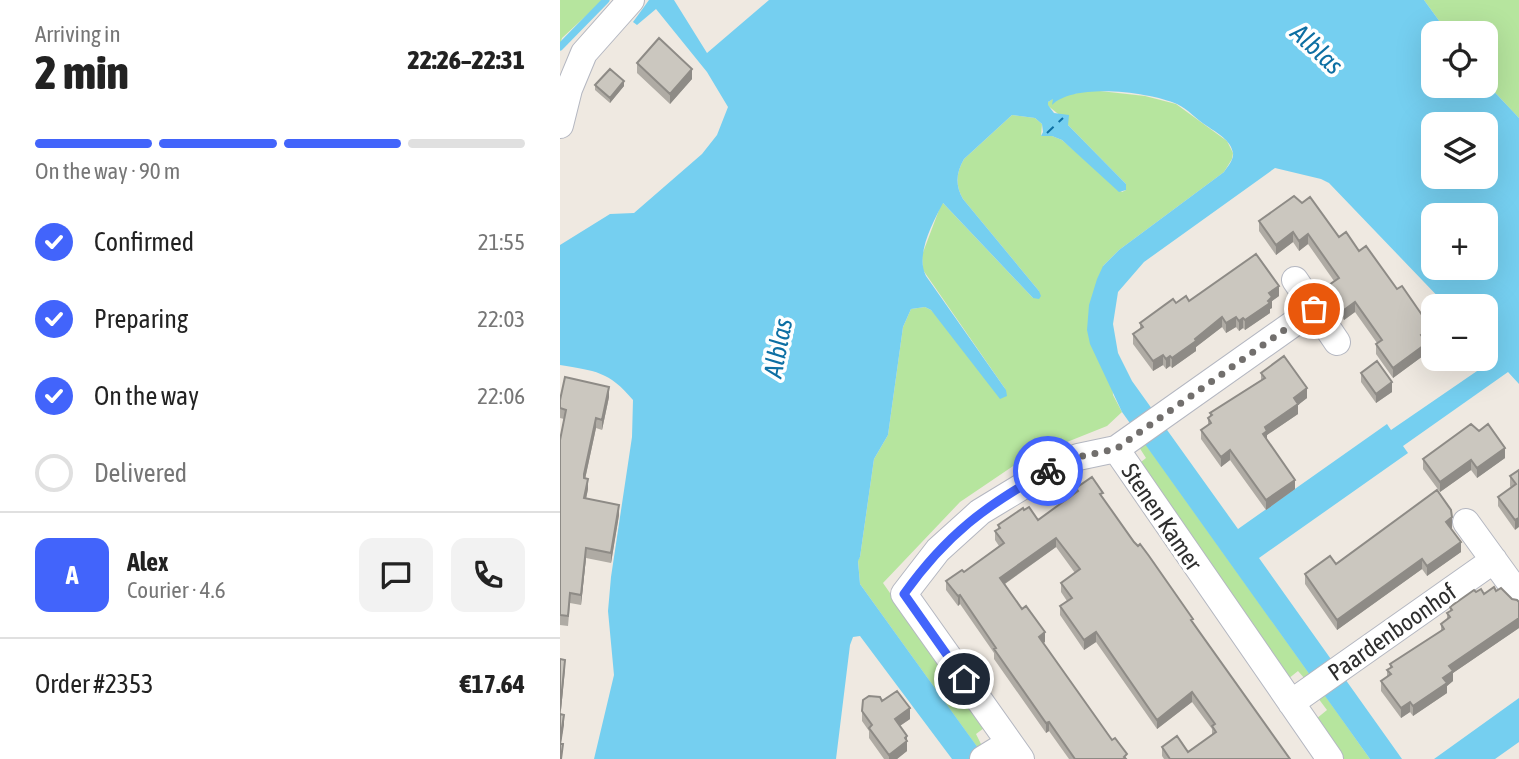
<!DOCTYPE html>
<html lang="en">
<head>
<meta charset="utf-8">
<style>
	:root { --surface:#fff; --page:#f2f2f2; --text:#222; --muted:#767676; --line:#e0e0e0; --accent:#4264fb }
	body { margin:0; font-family:"Asap Condensed",sans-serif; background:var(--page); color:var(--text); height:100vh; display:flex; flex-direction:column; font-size:26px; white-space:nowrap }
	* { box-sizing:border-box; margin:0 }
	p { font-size:23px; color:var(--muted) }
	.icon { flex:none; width:38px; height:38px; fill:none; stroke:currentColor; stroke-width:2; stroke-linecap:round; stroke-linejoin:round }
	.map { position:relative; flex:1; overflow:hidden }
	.panel { display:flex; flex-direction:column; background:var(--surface); width:560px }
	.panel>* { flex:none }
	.buttons { position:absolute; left:861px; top:21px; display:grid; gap:14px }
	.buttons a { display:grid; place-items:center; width:77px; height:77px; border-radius:14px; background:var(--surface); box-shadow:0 7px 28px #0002; font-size:35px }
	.pin { position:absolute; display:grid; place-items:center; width:60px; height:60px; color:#fff; margin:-30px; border:4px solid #fff; border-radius:50%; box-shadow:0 2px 7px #0007 }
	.courier { position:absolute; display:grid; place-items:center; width:70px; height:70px; margin:-35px; border:5px solid #4264fb; border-radius:50%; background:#fff; color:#222; box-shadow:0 2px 9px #0007 }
	.headline em { font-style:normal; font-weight:800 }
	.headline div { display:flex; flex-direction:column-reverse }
	.headline { display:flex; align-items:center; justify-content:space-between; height:119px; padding:0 35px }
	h1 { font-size:46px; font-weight:800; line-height:52px }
	.bar { display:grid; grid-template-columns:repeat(4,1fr); gap:10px 7px; align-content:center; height:84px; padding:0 35px }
	.bar i { height:9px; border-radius:5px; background:var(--line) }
	.bar .active { background:var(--accent) }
	.bar p { grid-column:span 4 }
	.line { display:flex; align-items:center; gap:18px; padding:0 35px; border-top:2px solid var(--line) }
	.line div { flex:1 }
	.round { display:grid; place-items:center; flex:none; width:74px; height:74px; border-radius:14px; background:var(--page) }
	ol { padding:0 35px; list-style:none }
	li { display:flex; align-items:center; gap:21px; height:77px }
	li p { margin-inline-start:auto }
	li .icon { padding:7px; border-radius:50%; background:var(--accent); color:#fff; stroke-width:4 }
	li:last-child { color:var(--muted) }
	li i { width:38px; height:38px; border:4px solid var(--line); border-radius:50% }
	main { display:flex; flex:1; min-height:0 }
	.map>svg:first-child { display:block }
</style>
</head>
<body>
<main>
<section class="panel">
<div class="headline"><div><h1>2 min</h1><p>Arriving in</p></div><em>22:26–22:31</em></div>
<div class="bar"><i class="active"></i><i class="active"></i><i class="active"></i><i></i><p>On the way · 90 m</p></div>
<ol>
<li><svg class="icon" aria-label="check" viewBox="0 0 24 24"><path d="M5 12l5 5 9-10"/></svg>Confirmed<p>21:55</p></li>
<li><svg class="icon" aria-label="check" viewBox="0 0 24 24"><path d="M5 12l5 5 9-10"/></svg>Preparing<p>22:03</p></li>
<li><svg class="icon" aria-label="check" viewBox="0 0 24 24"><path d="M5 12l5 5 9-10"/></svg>On the way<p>22:06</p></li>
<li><i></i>Delivered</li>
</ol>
<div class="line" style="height:126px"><b class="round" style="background:var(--accent);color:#fff">A</b><div><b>Alex</b><p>Courier · 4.6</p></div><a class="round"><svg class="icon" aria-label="chat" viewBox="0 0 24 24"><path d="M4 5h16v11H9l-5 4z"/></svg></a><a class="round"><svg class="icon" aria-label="phone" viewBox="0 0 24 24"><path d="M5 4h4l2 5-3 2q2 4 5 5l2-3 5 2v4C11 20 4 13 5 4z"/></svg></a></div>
<div class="line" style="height:91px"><div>Order #2353</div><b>€17.64</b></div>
</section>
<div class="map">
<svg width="959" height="759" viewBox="0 0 959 759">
	<rect width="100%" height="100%" fill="#efe9e1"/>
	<path fill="#b6e59e" d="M0 0H43L2 38 0 45Z
		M864 0H959V118L926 83V33H888Z
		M531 90 585 96 616 104 667 141 673 153 672 159 664 172 559 250 543 266 553 395 562 412 547 426 462 460 400 502 323 583 424 728 416 734 422 746 420 751 300 584 298 560 300 557 314 459 328 435 343 327 351 309 365 307 371 310 446 390 363 270 362 255 382 202 473 298 479 291 403 199C395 185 396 173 404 159L452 115 475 118 482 124 481 136H492L502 140 562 192 566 190V184L508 125 507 121 487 105 488 102 494 98Z
		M584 442 751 676 745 679 738 671 728 679 576 466 586 458 579 447Z
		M764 694 810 759H784L756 719 767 710 758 698Z"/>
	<path fill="#75cff0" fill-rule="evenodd" d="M89 0H114L147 53 209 0H864L888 33H873V86H926V83L959 118V384L948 372 843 446 848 453 699 558 842 759H810L562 412 530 344 527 330 529 305 537 279 543 266 559 250 664 172C667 167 674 160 673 153 671 140 657 133 647 126 637 120 628 109 617 104 590 92 514 82 492 105L493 99 488 102V105L494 113 509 115 508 125 566 184V190L559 192 502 140 492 136H481L483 132 482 124 475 118 452 115 404 159C396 173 395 185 403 199L479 291 481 296 479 299 473 298 383 203C373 222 355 255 366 276L446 390 447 396 440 399 371 310 365 307 351 309 343 327 328 435 314 459 300 557 298 561 300 584 426 759H392L300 636 293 637 290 645 276 759H34L54 675 48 611 51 577 72 437 73 400C49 371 35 371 0 365V245L50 214 74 213 142 154 157 135 168 107 147 72 96 9 77 25 73 22ZM873 124H926V177H873ZM715 168 761 179 769 183 887 306H926V346L936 358 831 430 827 424 678 529 572 381 558 353 553 324 558 292 584 262ZM873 215H926V268H873Z
		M959 698V742L935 759H874Z"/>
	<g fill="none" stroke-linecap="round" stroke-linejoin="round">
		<path stroke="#75cff0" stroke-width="7" d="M0 47 46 0"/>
		<path stroke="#0d6fa3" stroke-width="2" stroke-dasharray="9 7" stroke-linecap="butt" d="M487 133 503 118"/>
		<defs>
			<path id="minor" d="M0 125 9 89 24 53 71 0
				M735 280 777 342
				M556 449 754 309
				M906 522 959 595
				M731 703 934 560
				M423 759 449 743
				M461 759 344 594 378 550 420 512 486 472 518 457 556 449 770 759"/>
		</defs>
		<use href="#minor" stroke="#b4b7c1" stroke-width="28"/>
		<use href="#minor" stroke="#fff" stroke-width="26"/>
	</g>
	<path fill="#afaba4" d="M77 63 132 79 110 104 77 73Z
		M35 85 64 86 50 103 35 90Z
		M699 221 779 237 799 251 871 338 866 342 867 353 833 378 816 354V344L817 343 795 312 784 320 766 297V287L774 281 748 244 739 251 733 242 716 255 699 231Z
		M719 296 712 301V308L710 309V313L685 330 683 328 679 331 676 327 666 333 662 327 636 347V351L612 368 610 366 606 369 603 365 593 371 573 344V334L580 329V323L616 303 629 301Z
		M701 373 747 398 738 405V414L707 435V440L735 489 706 510 670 460 661 467 641 439V430L648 425V418L650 416V413L701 380Z
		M801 373 832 392 816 403 801 382Z
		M49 397 42 430 36 428 25 479 28 489 26 499 59 515 51 563 26 558 21 605 10 603 8 626 0 625V440L4 419 0 418V400Z
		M945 458 917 478 911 470 880 492 863 469V459Z
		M959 470 955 530 938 506V497L951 488 950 486V476Z
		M516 488 543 498 730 759H604L602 756V747L628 752 652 735V729L632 702 597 729 536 642 524 650 500 615V606L507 601 501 592V583L515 573 496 547 445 584 485 642 483 643 552 740 567 759H509L489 731 486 733 434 659V653L400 604 398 606 386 590V581L404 572 439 546 435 540V531L438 529V525L464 510 478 520 516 492Z
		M891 528 901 552 867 576 862 569 777 630 745 584V574L892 528Z
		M936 591 959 602V628L893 673V681L887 686V693L853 716 850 712 841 718 821 691V681L827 677V670L830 668V664L881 632V624L887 620V613L890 611V607L916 592 924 594Z
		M322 701 350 719 340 726 347 736V751L337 759H324L309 738V731L302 721V711Z"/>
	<path fill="#8e8b86" d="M132 69V79L110 104V94Z
		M64 81V86L50 103V98Z
		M733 232V242L716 255V245Z
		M748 234V244L739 251V241Z
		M719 286V296L712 301V308L710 309V313L685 330V320L709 293Z
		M795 302V312L784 320V310Z
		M662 317V327L636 347V351L612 368V358Z
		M676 317V327L666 333V323Z
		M683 318V328L679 331V321Z
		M871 328V338L861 345V335Z
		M867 343V353L833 378V368Z
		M603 355V365L593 371V361Z
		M610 356V366L606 369V359Z
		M832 382V392L816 403V394Z
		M49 387V397L42 430V420Z
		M747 388V398L738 405V414L707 435V441L703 434 705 427 734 398Z
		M36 418V428L24 484V474Z
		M945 448V458L917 478V468Z
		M670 450V460L661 467V457Z
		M911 460V470L880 492V482Z
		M28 479V489L24 508V498Z
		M735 480V489L706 510V500Z
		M59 505V515L51 563V553Z
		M892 517V528L886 532V522Z
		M959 518V527L955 530V520Z
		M496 538V547L440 587V578Z
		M901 542V552L867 576V566Z
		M26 548V558L21 605V595Z
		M862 559V569L777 630V620Z
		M400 595V604L398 606V596Z
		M959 618V628L893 673V681L887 686V693L853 716V706L883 678 889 666Z
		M485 632V642L479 646V637Z
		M536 632V642L524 650V640Z
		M5 660V669L0 720V710Z
		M632 692V702L597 729V720Z
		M850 702V712L841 718V708Z
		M350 708V719L335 729V719Z
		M4 715V725L0 751V741Z
		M489 722V731L486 733V723Z
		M347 736V751L337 759H329V755Z"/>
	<path fill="#cbc7bf" stroke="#8e8b86" stroke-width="2" d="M99 38 132 69 110 94 77 63Z
		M50 69 64 81 50 98 35 85Z
		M734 196 742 203 750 197 779 237 786 232 799 251 806 246 837 289 842 286 871 328 861 335 867 343 833 368 816 344 822 340 795 302 784 310 766 287 779 278 748 234 739 241 733 232 716 245 699 221Z
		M696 254 719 286 709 293 712 297 708 301 710 303 685 320 683 318 679 321 676 317 666 323 662 317 635 339 636 341 612 358 610 356 606 359 603 355 593 361 573 334 583 327 580 323 613 299 616 303 626 296 629 301Z
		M724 356 747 388 734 398 738 404 705 427 707 431 703 434 735 480 706 500 670 450 661 457 641 430 651 423 648 418 652 415 650 413 705 378 701 373Z
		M817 361 832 382 816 394 801 373Z
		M5 377 49 387 42 420 36 418 24 474V478L28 479 24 498 59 505 51 553 26 548 21 595 10 593 8 616 0 615V440L6 410 0 408V400Z
		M911 424 919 431 928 424 945 448 917 468 911 460 880 482 863 459Z
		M959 470V518L955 520 938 497 956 484 950 476Z
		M532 477 543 493 540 494 574 542 578 546 580 544 589 556 633 619 631 620 730 759H610L602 747 617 736 628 752 656 732 652 726 655 724 632 692 597 720 536 632 524 640 500 606 512 598 501 583 520 569 496 538 440 578 462 609 466 606 485 632 479 637 552 740 555 738 567 754 564 757 566 759H515L489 722 486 723 434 649 436 648 400 595 398 596 386 581 402 570 404 572 444 543 435 531 440 528 438 525 463 508 464 510 469 507 478 520 518 491 516 488Z
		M877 490 891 510 892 517 886 522 901 542 867 566 862 559 777 620 745 574 770 556 776 564Z
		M934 587 936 591 941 588 952 599 957 600 959 602V618L889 666 893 671 883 678 887 683 853 706 850 702 841 708 821 681 831 674 827 670 832 667 830 664 884 629 881 624 890 617 887 613 892 610 890 607 914 590 916 592 921 589 924 594Z
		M0 659 5 660 0 710Z
		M337 691 350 708 335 719 347 736 345 738 347 741 329 755 309 728 312 725 302 711 303 700 309 696 320 697 322 701Z
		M0 714 4 715 0 741Z
		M0 744H3L1 759H0Z"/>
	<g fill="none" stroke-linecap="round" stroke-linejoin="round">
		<path stroke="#726f6d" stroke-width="7" stroke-dasharray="0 12.6" d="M488 471 518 457 556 449 754 309"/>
		<path stroke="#4264fb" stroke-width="9" d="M404 679 344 594C386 535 426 505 488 471"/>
	</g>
	<g text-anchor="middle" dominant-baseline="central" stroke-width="7" stroke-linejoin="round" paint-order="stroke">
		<g font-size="24" fill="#2e2e2e" stroke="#fff">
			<text transform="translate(602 517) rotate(56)">Stenen Kamer</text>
			<text transform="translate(832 632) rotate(-35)">Paardenboonhof</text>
		</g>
		<g font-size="26" font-style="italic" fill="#0d6fa3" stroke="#fff">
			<text transform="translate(757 49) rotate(43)">Alblas</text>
			<text transform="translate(218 348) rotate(-79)">Alblas</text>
		</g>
	</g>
</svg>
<div class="buttons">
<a><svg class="icon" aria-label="locate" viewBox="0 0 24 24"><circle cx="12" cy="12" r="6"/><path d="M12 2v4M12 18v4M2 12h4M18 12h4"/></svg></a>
<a><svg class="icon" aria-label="layers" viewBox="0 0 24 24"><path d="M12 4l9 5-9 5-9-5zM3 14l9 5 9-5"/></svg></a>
<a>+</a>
<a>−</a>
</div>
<div class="pin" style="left:754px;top:309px;background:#ea580c"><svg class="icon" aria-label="bag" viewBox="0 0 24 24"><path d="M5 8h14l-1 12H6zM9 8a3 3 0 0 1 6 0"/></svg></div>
<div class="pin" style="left:404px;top:679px;background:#1f2937"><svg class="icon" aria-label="home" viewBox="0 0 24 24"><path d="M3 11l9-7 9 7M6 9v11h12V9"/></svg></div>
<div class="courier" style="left:488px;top:471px"><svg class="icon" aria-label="bike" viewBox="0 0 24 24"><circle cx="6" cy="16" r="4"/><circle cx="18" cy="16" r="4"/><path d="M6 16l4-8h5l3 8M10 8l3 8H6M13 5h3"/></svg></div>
</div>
</main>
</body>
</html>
